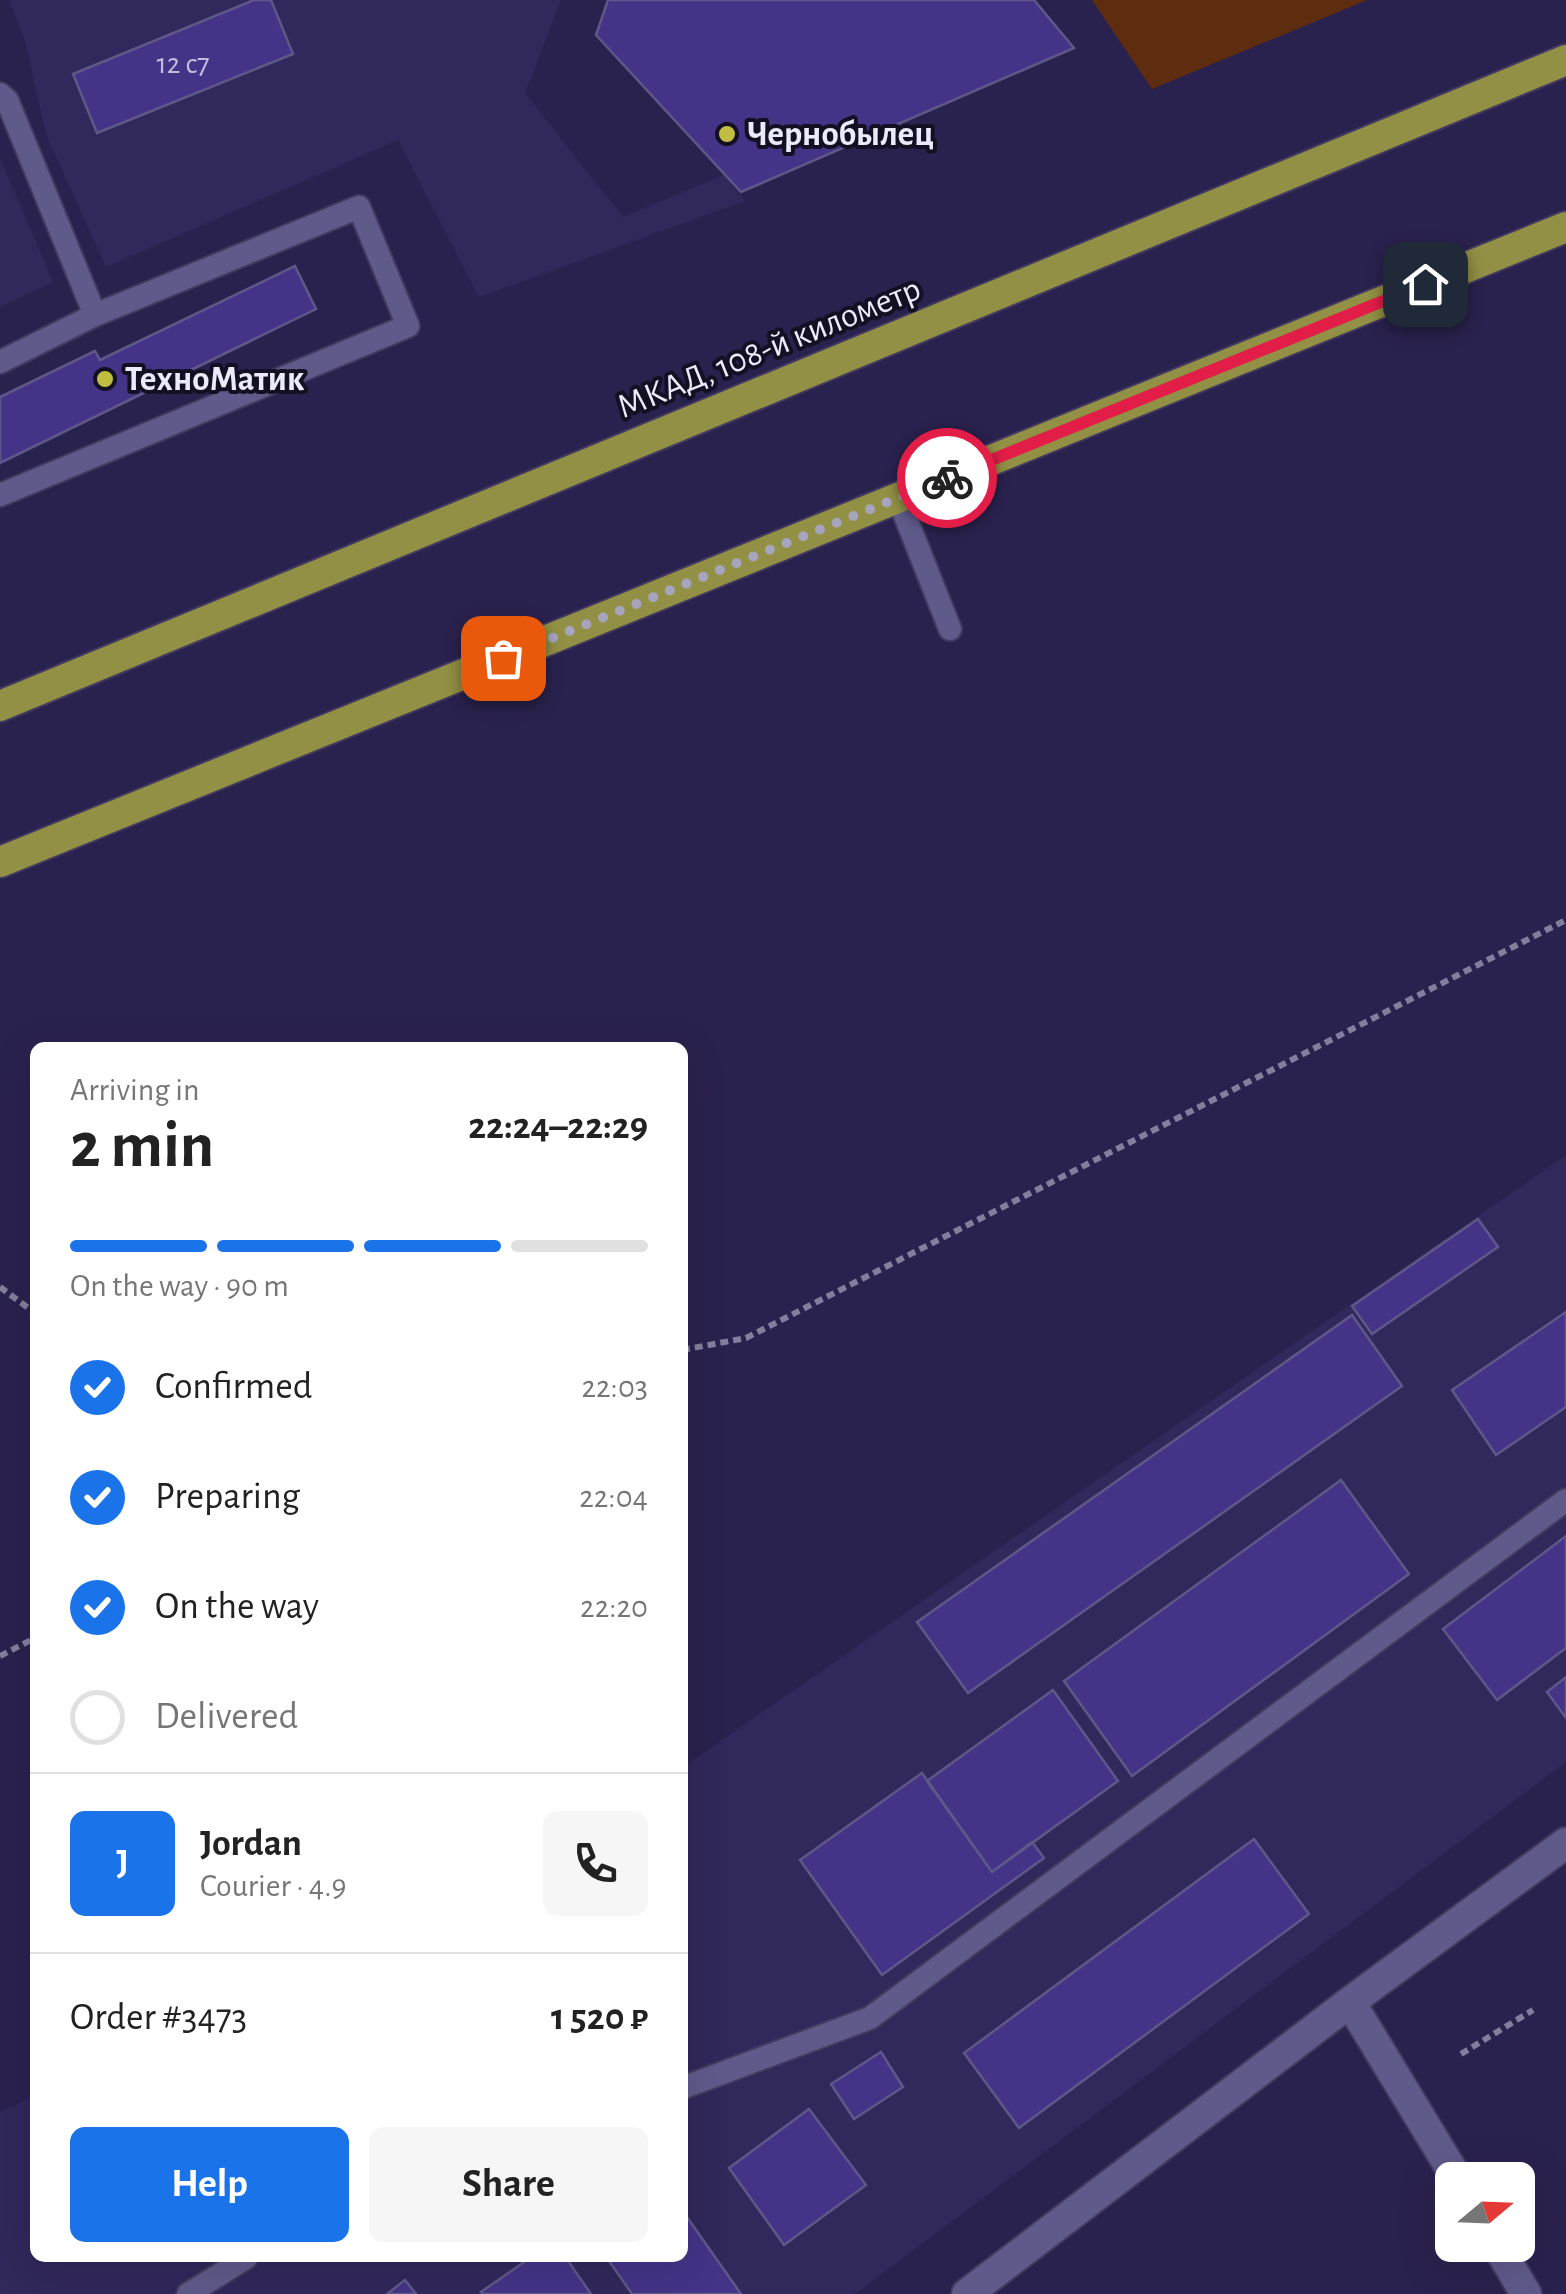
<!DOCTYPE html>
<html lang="en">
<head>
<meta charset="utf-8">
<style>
	:root { --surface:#fff; --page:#f6f6f6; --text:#222; --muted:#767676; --line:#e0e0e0; --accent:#1a73e8 }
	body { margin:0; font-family:"Alegreya Sans",sans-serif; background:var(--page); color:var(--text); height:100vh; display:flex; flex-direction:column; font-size:38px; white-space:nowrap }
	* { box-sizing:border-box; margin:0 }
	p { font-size:32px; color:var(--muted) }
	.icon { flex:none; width:55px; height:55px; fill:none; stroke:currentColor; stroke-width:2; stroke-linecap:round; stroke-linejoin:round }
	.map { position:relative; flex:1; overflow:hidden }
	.panel { position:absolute; left:30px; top:1042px; width:658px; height:1220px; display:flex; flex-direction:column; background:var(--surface); border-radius:15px; box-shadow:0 10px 40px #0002 }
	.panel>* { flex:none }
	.needle { width:65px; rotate:71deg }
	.buttons { position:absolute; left:1435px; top:2162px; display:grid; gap:20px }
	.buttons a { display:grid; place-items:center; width:100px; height:100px; border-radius:15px; background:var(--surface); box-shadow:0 10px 40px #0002; font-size:50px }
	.pin { position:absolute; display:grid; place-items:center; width:85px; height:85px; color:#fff; margin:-42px; border-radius:20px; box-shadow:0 5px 15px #0006 }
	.courier { position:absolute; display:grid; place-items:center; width:100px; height:100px; margin:-50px; border:8px solid #e11d48; border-radius:50%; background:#fff; color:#222; box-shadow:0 2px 12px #0007 }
	.overview em { font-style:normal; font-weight:600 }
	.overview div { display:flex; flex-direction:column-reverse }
	.overview { display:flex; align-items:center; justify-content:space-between; height:170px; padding:0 40px }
	h1 { font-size:65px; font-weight:600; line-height:75px }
	.bar { display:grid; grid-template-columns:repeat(4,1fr); gap:15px 10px; align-content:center; height:120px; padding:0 40px }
	.bar i { height:12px; border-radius:8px; background:var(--line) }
	.bar .on { background:var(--accent) }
	.bar p { grid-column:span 4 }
	.line { display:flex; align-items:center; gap:25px; padding:0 40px; border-top:2px solid var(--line) }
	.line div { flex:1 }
	.round { display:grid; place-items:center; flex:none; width:105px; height:105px; border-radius:15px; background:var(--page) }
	ol { padding:0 40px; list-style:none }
	li { display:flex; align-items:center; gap:30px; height:110px }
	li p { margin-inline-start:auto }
	li .icon { padding:10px; border-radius:50%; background:var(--accent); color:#fff; stroke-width:4 }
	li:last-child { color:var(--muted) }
	li i { width:55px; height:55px; border:5px solid var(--line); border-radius:50% }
	.cta { display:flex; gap:20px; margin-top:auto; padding:20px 40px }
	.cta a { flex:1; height:115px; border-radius:15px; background:var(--accent); color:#fff; font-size:40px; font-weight:600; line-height:115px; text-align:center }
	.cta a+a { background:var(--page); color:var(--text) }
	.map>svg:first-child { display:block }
</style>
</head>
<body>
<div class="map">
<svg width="1566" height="2294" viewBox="0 0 1566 2294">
	<rect width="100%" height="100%" fill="#2a224e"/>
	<path fill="#31285b" d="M9 0H561L525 93 623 217 724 175 745 201 479 297 398 140 106 267 46 134 25 41Z
		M0 158 53 282 0 307Z
		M1566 1155V1762L855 2294H0V2112L35 2096V2258H682L683 1767Z"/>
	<path fill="#5e2d0f" d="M1092 0H1367L1152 89Z"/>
	<path fill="#453387" stroke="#5e5889" stroke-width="2.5" d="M254 0H271L293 54 97 133 73 74Z
		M608 0H1034L1074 48 741 192 596 35Z
		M295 266 316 309 0 463V397L95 351 100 360Z
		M1478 1219 1498 1247 1372 1334 1352 1306Z
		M1566 1312V1407L1496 1455 1452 1390Z
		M1352 1315 1402 1386 968 1693 917 1622Z
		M1341 1480 1409 1574 1132 1776 1064 1681Z
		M1566 1536V1648L1497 1700 1443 1629Z
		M1566 1677V1718L1547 1692Z
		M1053 1690 1118 1781 992 1872 927 1781Z
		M922 1773 992 1872 1032 1842 1044 1858 882 1975 800 1860Z
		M1254 1839 1309 1914 1019 2128 964 2053Z
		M881 2052 903 2087 854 2119 831 2084Z
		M809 2109 866 2185 784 2245 729 2168Z
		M682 2210 741 2294H632L607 2258H682Z
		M530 2258H566L591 2294H483L481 2292Z
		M405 2280 416 2294H387Z"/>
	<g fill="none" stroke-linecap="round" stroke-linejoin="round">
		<defs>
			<path id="service" d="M0 94 7 100 95 315 359 207 408 326 0 495
				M0 362 95 315
				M898 498 950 629
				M682 2088 870 2018 1566 1500
				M188 2294 246 2258"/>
			<path id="minor" d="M1350 2002 1458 2180
				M1497 2245 1526 2294
				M967 2294 1350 2002 1566 1843"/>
			<path id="trunk" d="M0 706 1566 60
				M0 862 1566 227"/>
		</defs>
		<use href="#service" stroke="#433a5f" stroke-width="26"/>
		<use href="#minor" stroke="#433a5f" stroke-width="34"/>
		<use href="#trunk" stroke="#433a5f" stroke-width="34"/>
		<path stroke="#837e9d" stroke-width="6" stroke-dasharray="8 5" stroke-linecap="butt" d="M0 1287 35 1313
			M682 1350 746 1338 1566 920
			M0 1656 35 1638
			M1461 2054 1533 2010"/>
		<use href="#service" stroke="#605a8b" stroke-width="22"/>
		<use href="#minor" stroke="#605a8b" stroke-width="30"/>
		<use href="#trunk" stroke="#929044" stroke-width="30"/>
	</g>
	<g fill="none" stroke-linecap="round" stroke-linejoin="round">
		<path stroke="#a7a4be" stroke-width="10" stroke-dasharray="0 18" d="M503 658 947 478"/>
		<path stroke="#e11d48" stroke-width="12" d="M947 478 1425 284"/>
	</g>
	<g fill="#c0be41" stroke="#131023" stroke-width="4">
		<circle cx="727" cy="134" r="10"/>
		<circle cx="105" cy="379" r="10"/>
	</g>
	<g text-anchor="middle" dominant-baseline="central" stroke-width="8" stroke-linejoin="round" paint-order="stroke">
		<g font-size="30" fill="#c2bcde">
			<text x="183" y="64">12 c7</text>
		</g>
		<g font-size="35" font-weight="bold" fill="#ebeafb" stroke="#131023" text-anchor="start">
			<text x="747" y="134">Чернобылец</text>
			<text x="125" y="379">ТехноМатик</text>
		</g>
		<g font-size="35" fill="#ebeafb" stroke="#131023">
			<text transform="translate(769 348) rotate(-22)">МКАД, 108-й километр</text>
		</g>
	</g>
</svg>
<div class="buttons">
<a><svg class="needle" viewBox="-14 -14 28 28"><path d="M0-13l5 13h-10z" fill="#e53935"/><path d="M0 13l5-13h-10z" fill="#767676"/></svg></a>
</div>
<div class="pin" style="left:503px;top:658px;background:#ea580c"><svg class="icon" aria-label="bag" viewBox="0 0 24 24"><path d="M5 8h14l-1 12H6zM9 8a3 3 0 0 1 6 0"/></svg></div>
<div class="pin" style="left:1425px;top:284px;background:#1f2937"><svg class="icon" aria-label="home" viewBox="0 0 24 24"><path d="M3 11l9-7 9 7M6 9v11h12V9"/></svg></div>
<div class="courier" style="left:947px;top:478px"><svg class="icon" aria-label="bike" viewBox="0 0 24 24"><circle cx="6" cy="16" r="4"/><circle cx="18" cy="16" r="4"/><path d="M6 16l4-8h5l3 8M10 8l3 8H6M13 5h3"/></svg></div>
<section class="panel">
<div class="overview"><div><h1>2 min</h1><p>Arriving in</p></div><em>22:24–22:29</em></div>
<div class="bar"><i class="on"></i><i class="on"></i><i class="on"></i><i></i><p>On the way · 90 m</p></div>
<ol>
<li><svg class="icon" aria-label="check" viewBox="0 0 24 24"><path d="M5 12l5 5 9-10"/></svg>Confirmed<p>22:03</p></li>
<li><svg class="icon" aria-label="check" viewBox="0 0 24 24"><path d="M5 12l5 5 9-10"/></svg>Preparing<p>22:04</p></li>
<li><svg class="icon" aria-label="check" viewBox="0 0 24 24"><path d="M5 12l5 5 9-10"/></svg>On the way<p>22:20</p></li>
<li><i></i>Delivered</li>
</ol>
<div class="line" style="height:180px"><b class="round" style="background:var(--accent);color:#fff">J</b><div><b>Jordan</b><p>Courier · 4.9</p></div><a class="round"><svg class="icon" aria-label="phone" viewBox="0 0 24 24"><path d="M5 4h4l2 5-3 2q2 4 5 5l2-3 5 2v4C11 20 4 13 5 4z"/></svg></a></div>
<div class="line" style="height:130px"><div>Order #3473</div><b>1 520 ₽</b></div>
<div class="cta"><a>Help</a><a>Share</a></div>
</section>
</div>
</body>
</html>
